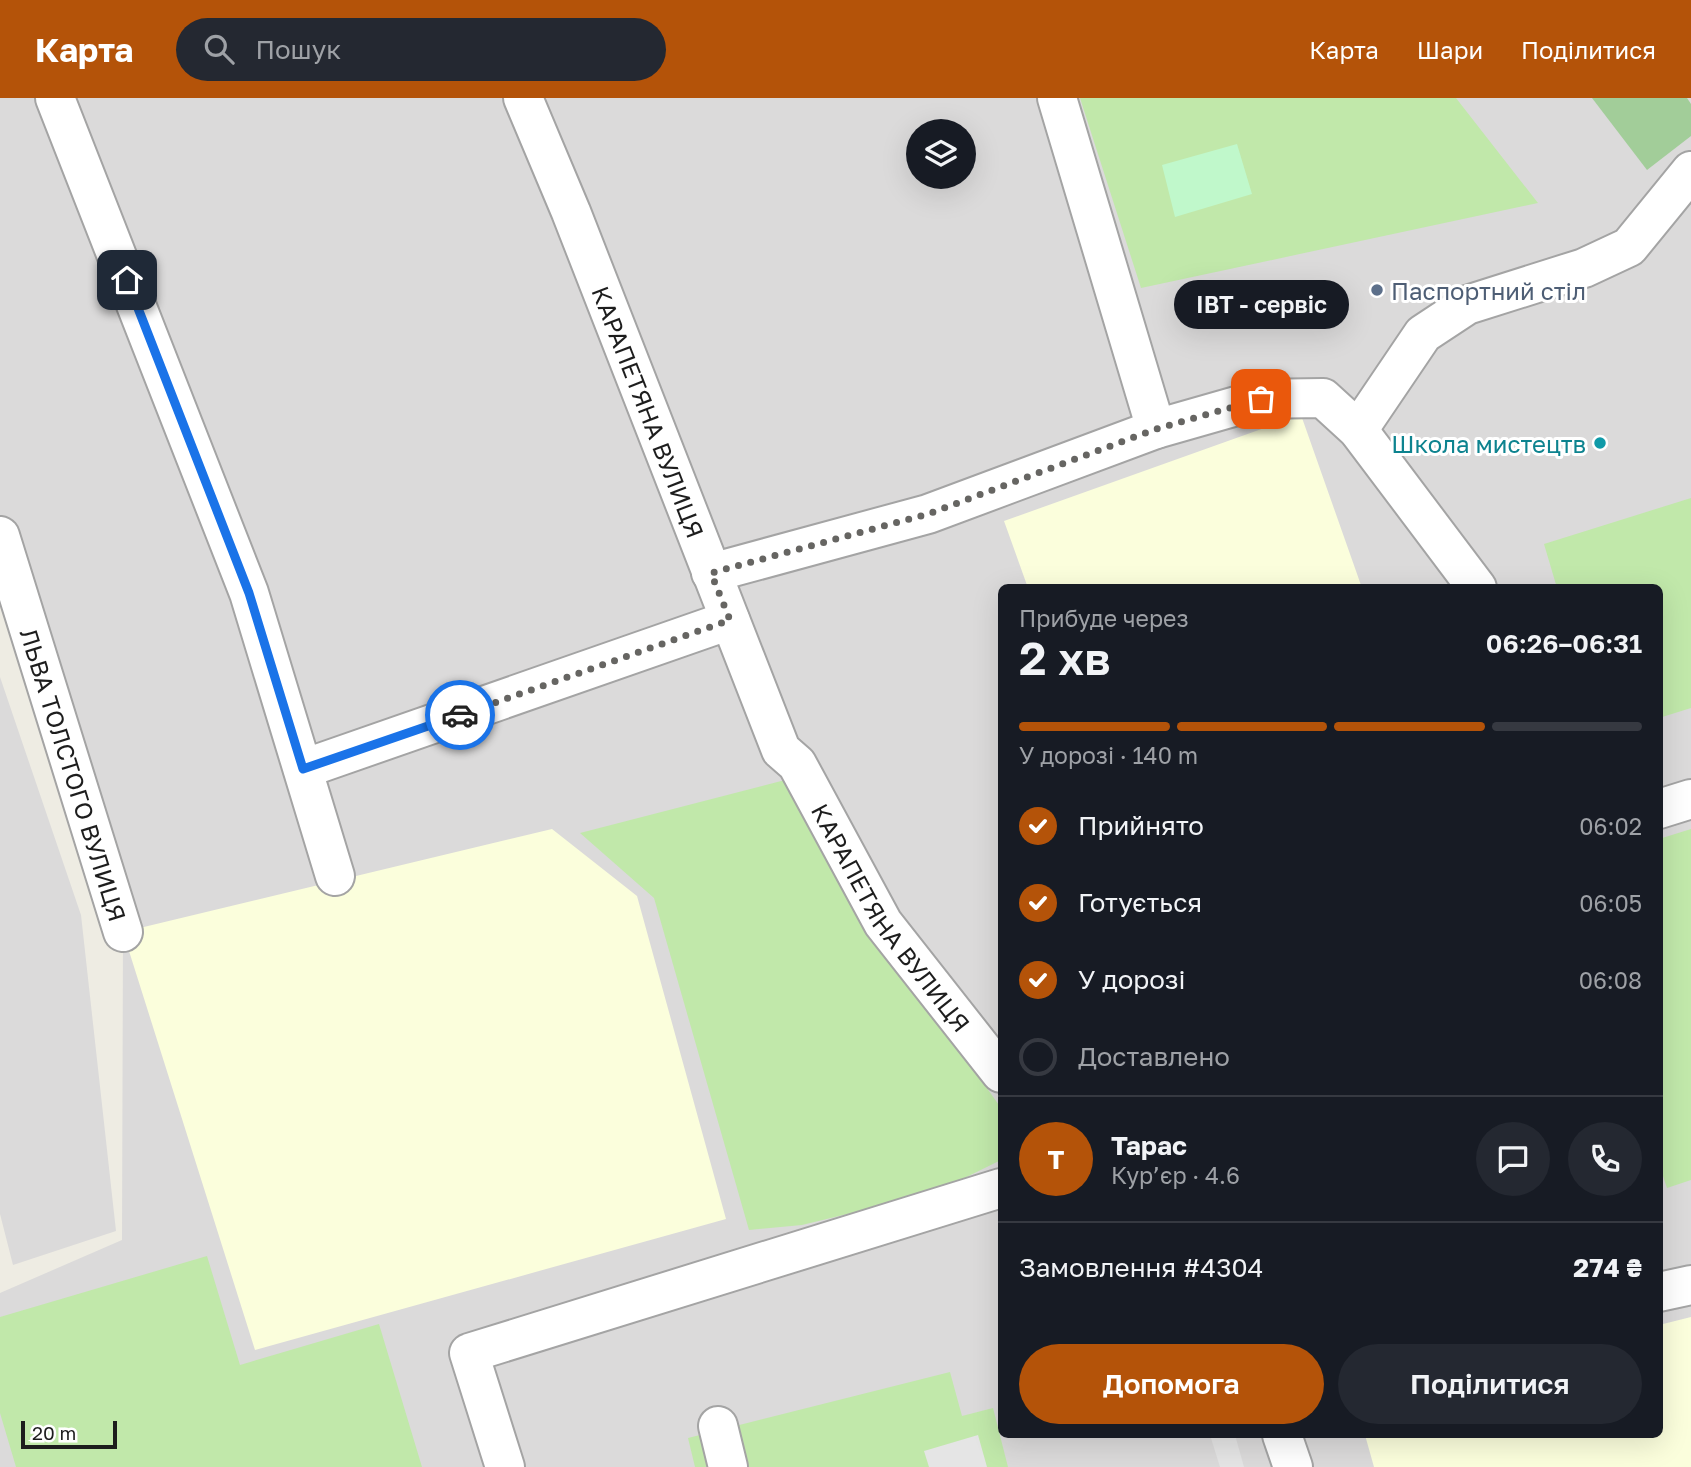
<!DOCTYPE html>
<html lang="uk">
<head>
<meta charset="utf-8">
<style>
	:root { --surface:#171b24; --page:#242831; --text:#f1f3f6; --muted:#9ea1a6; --line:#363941; --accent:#b45309 }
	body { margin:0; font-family:"Golos Text",sans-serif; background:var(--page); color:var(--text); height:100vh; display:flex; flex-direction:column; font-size:26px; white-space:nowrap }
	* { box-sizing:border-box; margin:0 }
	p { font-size:23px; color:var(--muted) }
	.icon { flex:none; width:38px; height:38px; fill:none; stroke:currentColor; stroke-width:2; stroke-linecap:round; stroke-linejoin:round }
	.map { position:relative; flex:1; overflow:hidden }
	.drawer { position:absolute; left:998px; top:486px; width:665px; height:854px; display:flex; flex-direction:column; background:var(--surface); border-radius:10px; box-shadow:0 7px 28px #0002 }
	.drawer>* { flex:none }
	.controls { position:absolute; left:906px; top:21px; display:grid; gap:14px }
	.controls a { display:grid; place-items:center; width:70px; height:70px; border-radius:50%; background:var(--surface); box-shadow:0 7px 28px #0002; font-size:35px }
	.scale { position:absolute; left:21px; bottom:18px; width:96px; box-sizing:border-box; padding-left:7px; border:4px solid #1d1d1d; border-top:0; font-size:19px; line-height:24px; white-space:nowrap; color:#1d1d1d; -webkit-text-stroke:5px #fff; paint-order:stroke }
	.pin { position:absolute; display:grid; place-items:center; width:60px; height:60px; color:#fff; margin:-30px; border-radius:14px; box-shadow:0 4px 10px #0006 }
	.courier { position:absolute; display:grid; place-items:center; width:70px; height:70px; margin:-35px; border:5px solid #1a73e8; border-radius:50%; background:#fff; color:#222; box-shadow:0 2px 9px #0007 }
	.bubble { position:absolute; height:49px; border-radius:24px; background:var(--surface); box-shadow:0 7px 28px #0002; font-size:23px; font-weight:600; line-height:49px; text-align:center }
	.headline em { font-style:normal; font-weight:600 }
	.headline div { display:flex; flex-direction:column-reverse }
	.headline { display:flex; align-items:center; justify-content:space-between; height:119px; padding:0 21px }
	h1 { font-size:46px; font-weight:600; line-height:52px }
	.bar { display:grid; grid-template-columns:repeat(4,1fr); gap:10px 7px; align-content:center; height:84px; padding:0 21px }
	.bar i { height:9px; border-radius:5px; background:var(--line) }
	.bar .active { background:var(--accent) }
	.bar p { grid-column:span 4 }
	.line { display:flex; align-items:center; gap:18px; padding:0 21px; border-top:2px solid var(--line) }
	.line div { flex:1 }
	.round { display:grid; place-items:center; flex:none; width:74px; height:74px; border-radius:37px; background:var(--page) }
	ol { padding:0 21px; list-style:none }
	li { display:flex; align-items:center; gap:21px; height:77px }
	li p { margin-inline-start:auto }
	li .icon { padding:7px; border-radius:50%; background:var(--accent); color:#fff; stroke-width:4 }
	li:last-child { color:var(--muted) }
	li i { width:38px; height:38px; border:4px solid var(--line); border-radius:50% }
	.primary-button { display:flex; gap:14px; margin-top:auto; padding:14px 21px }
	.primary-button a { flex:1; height:80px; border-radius:42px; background:var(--accent); color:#fff; font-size:28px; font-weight:600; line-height:80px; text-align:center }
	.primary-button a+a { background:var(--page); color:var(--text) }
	header { display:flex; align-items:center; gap:42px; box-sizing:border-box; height:98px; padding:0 35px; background:var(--accent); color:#fff }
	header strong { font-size:33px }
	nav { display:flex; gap:38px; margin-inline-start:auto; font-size:24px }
	.search { width:490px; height:63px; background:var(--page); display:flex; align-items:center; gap:18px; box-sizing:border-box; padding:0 24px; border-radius:38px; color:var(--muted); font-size:26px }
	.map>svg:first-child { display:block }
</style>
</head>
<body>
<header>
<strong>Карта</strong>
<div class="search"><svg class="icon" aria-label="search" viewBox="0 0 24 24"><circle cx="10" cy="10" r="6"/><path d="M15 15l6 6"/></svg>Пошук</div>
<nav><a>Карта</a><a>Шари</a><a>Поділитися</a></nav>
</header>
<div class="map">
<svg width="1691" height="1369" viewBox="0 0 1691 1369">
	<rect width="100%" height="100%" fill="#eeece3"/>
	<path fill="#dbdada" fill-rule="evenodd" d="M0 0H1691V1369H0V1195L122 1142 123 834 0 459ZM919 33H964V79H919ZM1001 490H1659V1337H1001Z
		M0 579 81 817 116 1133 13 1167 0 1116Z"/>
	<path fill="#fbfedc" d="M1301 317 1362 490H1028L1004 423Z
		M552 731 637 798 726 1121 255 1252 123 834Z
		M1691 1219V1369H1374L1365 1337H1659V1227Z"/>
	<path fill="#c1e8aa" d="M1080 0H1456L1538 105 1141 190Z
		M1691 400V610L1659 620V490H1557L1544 446Z
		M785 682 910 881 1001 1010V1062L934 1095 802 1127 749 1132 654 800 580 735Z
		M1691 731V1082L1667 1090 1659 1066V833L1662 832 1659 823V741Z
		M207 1158 240 1267 379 1226 422 1369H16L0 1315V1219Z
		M950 1274 962 1318 993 1310 1008 1369H695L688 1340Z"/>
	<path fill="#a2cd99" d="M1592 0H1687L1691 6V38L1647 72Z"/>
	<path fill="#c0f8cb" d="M1237 46 1252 96 1175 119 1162 67Z"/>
	<path fill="#e5e5e5" d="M978 1337 987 1369H929L924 1353Z
		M1210 1337H1235L1244 1369H1220Z"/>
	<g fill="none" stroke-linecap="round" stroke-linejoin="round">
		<defs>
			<g id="minor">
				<path d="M55 0 249 495 335 778"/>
				<path id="s1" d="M523 0 571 114 781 652 797 666 883 825 1001 975"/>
				<path d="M1057 0 1156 331"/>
				<path d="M1358 332 1423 236 1467 207 1584 170 1629 149 1691 73"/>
				<path id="s2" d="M0 438 123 834"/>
				<path d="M711 475 928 416 1156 331 1261 301 1323 300 1358 332 1477 490"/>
				<path d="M303 671 730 522"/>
				<path d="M1659 711 1691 701"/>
				<path d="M1659 1194 1691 1187"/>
				<path d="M718 1328 728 1369"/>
				<path d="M1282 1337 1293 1369"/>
				<path d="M505 1369 469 1255 1001 1090"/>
			</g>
		</defs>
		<use href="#minor" stroke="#a4a4a4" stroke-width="42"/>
		<use href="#minor" stroke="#fff" stroke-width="38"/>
	</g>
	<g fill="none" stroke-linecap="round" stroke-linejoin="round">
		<path stroke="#666562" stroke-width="7" stroke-dasharray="0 12.6" d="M460 617 730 522 711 475 928 416 1156 331 1261 301"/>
		<path stroke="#1a73e8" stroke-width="9" d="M127 182 249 495 303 671 460 617"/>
	</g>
	<circle fill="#5c6f8a" stroke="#fff" stroke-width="2.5" cx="1377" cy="192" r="7"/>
	<circle fill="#0f9aa8" stroke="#fff" stroke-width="2.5" cx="1600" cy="345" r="7"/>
	<g text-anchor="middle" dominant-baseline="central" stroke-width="6" stroke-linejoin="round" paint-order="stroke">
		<g font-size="24" fill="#4e5e75" stroke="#fff" text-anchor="start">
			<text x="1391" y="192">Паспортний стіл</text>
		</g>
		<g font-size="24" fill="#1d1d1d" stroke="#fff">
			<text stroke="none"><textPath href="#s1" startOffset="338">КАРАПЕТЯНА ВУЛИЦЯ</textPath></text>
			<text stroke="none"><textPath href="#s2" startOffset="250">ЛЬВА ТОЛСТОГО ВУЛИЦЯ</textPath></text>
			<text stroke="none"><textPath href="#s1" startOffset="903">КАРАПЕТЯНА ВУЛИЦЯ</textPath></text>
		</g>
		<g font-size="24" fill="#0d838f" stroke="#fff" text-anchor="end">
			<text x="1586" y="345">Школа мистецтв</text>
		</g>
	</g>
</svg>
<div class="controls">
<a><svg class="icon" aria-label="layers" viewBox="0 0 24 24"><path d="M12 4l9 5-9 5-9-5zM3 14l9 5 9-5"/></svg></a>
</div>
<div class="scale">20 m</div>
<div class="pin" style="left:1261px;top:301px;background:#ea580c"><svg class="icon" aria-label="bag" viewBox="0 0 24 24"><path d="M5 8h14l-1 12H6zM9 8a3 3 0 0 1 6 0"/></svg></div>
<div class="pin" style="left:127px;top:182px;background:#1f2937"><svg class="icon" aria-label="home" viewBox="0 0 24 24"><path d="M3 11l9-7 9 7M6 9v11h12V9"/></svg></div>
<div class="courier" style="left:460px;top:617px"><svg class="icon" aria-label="car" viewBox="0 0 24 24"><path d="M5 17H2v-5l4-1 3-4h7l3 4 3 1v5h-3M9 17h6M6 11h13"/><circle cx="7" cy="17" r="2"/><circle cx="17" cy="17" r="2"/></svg></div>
<div class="bubble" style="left:1174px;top:182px;width:175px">ІВТ - сервіс</div>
<section class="drawer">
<div class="headline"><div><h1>2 хв</h1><p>Прибуде через</p></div><em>06:26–06:31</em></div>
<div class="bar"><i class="active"></i><i class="active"></i><i class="active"></i><i></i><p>У дорозі · 140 m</p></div>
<ol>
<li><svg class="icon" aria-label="check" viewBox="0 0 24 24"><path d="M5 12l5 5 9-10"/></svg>Прийнято<p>06:02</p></li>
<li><svg class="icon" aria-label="check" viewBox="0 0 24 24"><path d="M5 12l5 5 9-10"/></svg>Готується<p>06:05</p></li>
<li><svg class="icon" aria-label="check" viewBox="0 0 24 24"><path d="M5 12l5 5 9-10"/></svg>У дорозі<p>06:08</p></li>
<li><i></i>Доставлено</li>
</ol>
<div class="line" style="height:126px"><b class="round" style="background:var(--accent);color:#fff">Т</b><div><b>Тарас</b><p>Кур’єр · 4.6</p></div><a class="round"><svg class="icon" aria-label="chat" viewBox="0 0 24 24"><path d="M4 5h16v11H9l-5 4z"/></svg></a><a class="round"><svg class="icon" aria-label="phone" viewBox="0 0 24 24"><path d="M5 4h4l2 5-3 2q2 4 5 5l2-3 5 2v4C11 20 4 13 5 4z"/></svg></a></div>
<div class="line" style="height:91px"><div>Замовлення #4304</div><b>274 ₴</b></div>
<div class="primary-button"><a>Допомога</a><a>Поділитися</a></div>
</section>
</div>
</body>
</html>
